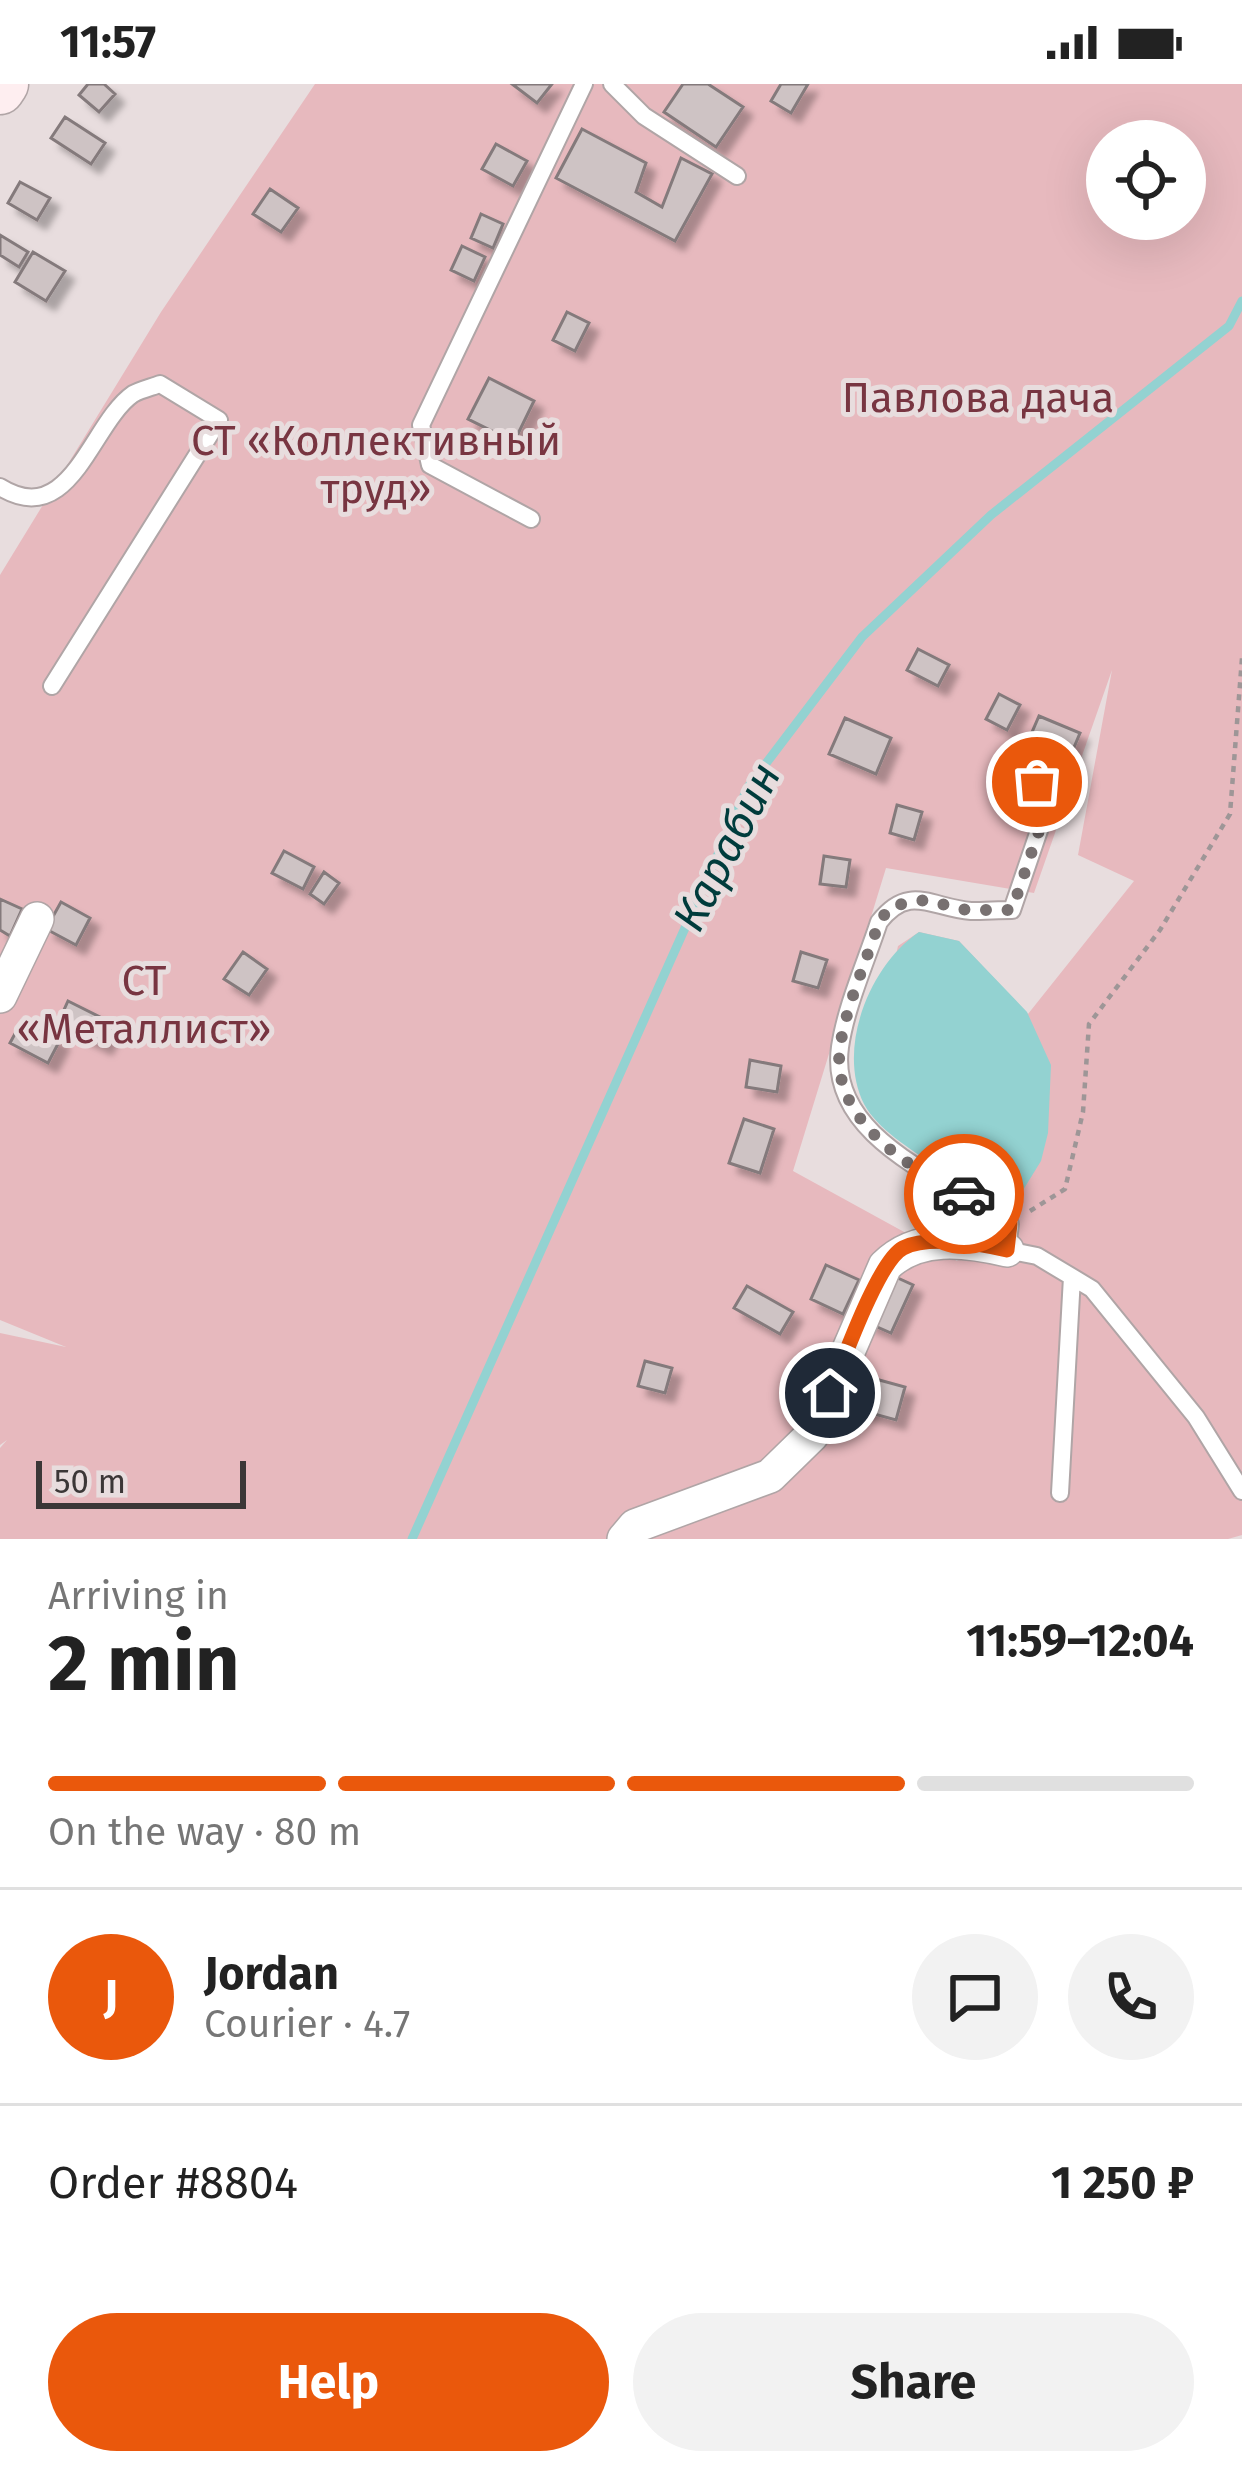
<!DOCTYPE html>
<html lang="en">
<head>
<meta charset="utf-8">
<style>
	:root { --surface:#fff; --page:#f2f2f2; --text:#222; --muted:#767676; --line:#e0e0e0; --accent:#ea580c }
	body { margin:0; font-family:"Fira Sans",sans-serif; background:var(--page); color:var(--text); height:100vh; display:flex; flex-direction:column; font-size:45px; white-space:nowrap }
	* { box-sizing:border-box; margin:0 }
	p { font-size:39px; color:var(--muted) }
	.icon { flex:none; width:66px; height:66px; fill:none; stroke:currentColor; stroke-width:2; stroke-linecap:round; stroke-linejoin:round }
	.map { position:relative; height:1455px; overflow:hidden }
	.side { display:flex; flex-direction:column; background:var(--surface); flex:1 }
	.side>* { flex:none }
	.fabs { position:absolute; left:1086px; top:36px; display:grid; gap:24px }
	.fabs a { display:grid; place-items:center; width:120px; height:120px; border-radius:50%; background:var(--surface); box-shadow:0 12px 48px #0002; font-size:60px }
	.scale { position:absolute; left:36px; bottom:30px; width:210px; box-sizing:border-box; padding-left:12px; border:6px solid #3b3737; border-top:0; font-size:33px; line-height:42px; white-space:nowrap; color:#3b3737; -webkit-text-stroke:9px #e8ddde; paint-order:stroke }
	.pin { position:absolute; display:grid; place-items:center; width:102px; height:102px; color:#fff; margin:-51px; border:6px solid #fff; border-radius:50%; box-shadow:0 3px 12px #0007 }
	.courier { position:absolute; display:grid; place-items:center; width:120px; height:120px; margin:-60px; border:9px solid #ea580c; border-radius:50%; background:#fff; color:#222; box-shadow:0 3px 15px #0007 }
	.head em { font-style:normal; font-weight:700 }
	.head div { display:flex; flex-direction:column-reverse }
	.head { display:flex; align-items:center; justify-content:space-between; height:204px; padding:0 48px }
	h1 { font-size:78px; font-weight:700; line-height:90px }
	.bar { display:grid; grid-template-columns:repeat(4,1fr); gap:18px 12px; align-content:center; height:144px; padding:0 48px }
	.bar i { height:15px; border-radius:9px; background:var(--line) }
	.bar .active { background:var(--accent) }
	.bar p { grid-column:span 4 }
	.line { display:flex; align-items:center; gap:30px; padding:0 48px; border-top:3px solid var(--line) }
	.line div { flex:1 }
	.round { display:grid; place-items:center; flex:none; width:126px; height:126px; border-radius:63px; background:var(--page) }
	.button { display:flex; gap:24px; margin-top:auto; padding:24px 48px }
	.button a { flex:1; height:138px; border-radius:72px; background:var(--accent); color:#fff; font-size:48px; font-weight:700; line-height:138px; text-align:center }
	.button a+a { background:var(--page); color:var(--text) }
	.status { display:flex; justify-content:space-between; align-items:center; height:84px; padding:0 60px; background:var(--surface); direction:ltr }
	.status svg { height:33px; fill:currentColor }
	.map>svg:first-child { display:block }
</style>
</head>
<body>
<div class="status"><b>11:57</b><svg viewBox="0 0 49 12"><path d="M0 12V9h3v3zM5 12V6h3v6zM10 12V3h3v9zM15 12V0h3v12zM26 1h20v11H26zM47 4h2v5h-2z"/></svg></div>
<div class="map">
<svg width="1242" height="1455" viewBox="0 0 1242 1455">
	<defs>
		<filter id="shadow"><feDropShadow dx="9" dy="9" stdDeviation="3" flood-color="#0004"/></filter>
	</defs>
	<rect width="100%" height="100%" fill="#e8ddde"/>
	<path fill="#e7b9be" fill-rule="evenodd" d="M315 0H1242V1451L1228 1455H0V1364L7 1356 0 1361V1249L66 1263 0 1236V491L161 228ZM1107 57H1185V135H1107ZM1112 586 1078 771 1134 797 1028 930 959 857 919 848 898 862 888 907 1021 1103 957 1177 793 1087 886 784 1034 809Z"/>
	<path fill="#93d2d1" d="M919 848 959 857 1027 928 1051 981 1048 1049 1041 1077 1015 1119C982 1118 959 1100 933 1081 910 1064 878 1046 864 1020 836 964 870 881 919 848Z"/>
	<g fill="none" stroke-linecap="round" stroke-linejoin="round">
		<path stroke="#93d2d1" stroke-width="9" d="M412 1455 748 703 862 553 991 431 1229 242 1242 217"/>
	</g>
	<path fill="#cec3c4" stroke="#847a7b" stroke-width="3" filter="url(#shadow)" d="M88 0H104L115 10 99 28 79 11Z
		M512 0H552L537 19Z
		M683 0H708L743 23 716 63 664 28Z
		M781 0H808L791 29 771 17Z
		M65 33 105 59 91 80 51 54Z
		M582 45 646 79 636 108 662 123 681 74 712 90 675 157 556 94Z
		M496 60 527 77 513 102 482 85Z
		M20 98 50 114 37 136 8 119Z
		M270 105 298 124 281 148 253 130Z
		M481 130 503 140 493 164 471 154Z
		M0 151 28 168 19 183 0 171Z
		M462 162 485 173 474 197 451 186Z
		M33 168 65 187 46 217 15 198Z
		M567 228 589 239 575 267 553 256Z
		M489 294 534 317 514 358 468 335Z
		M918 565 949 581 938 602 907 586Z
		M999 610 1020 621 1007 646 986 635Z
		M1039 632 1080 649 1064 687 1023 669Z
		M845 634 891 654 876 690 829 670Z
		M897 721 922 728 914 756 890 749Z
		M284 767 314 783 303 805 272 789Z
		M824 772 850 776 846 803 820 800Z
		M324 788 339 799 324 820 310 810Z
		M0 815 22 825 10 852 0 846Z
		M61 818 90 834 76 861 46 845Z
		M243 868 267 885 249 911 224 895Z
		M801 868 827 876 818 904 793 897Z
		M68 917 114 940 103 961 58 939Z
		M23 935 60 956 48 979 10 959Z
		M750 976 781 982 777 1008 746 1003Z
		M744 1035 774 1045 760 1089 729 1079Z
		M826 1181 859 1196 843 1230 811 1215Z
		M889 1190 913 1201 891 1249 866 1238Z
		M747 1202 793 1228 780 1250 734 1224Z
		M645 1277 672 1284 665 1309 638 1302Z
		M861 1291 905 1303 896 1336 852 1324Z"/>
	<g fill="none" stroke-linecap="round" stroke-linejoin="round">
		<defs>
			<path id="lane" d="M612 0 644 32 737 92
				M0 403C71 447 91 339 133 310 140 306 152 303 160 300L219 336 52 602
				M531 435 430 381 421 341 584 0
				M1037 699 1047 723 1012 826C999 826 985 827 971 827 932 824 909 799 879 838 866 878 846 922 840 963 827 1057 951 1096 1010 1140L1007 1166 1037 1172 1092 1205 1196 1333 1242 1407
				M1060 1409 1072 1193"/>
			<path id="street" d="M0 912 37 835
				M624 1455 635 1442 770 1392 812 1351 885 1182C917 1150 965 1156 1007 1166"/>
			<path id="secondary" d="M0 6 4 0"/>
		</defs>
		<use href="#lane" stroke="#b0a5a6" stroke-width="20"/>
		<use href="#street" stroke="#b0a5a6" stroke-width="36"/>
		<use href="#secondary" stroke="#b0a5a6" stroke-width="51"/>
		<path stroke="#9e9697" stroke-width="4.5" stroke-dasharray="6 6" stroke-linecap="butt" d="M1030 1127 1065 1105 1083 1028 1089 940 1160 846 1230 730 1242 574"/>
		<use href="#lane" stroke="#fff" stroke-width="16"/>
		<use href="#street" stroke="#fff" stroke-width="33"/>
		<use href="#secondary" stroke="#feeef0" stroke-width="48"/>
	</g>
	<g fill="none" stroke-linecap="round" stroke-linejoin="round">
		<path stroke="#787171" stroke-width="12" stroke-dasharray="0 21.6" d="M964 1110C908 1085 830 1034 840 963 846 922 866 878 879 838L891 822 925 816 967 826H1012L1047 723 1037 698"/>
		<path stroke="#ea580c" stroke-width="15" d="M830 1309C842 1280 878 1177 903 1164 928 1151 981 1160 1007 1166L1010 1140 964 1110"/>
	</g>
	<g text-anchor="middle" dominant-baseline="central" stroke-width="10" stroke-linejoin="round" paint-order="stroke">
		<g font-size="42" fill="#783541" stroke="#e8ddde">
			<text x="978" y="314">Павлова дача</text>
			<text x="376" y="357">СТ «Коллективный<tspan x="376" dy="48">труд»</tspan></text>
			<text x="144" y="897">СТ<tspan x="144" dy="48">«Металлист»</tspan></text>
		</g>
		<g font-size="45" font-style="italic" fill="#003c3c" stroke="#e8ddde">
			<text transform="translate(727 763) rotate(-63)">Карабин</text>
		</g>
	</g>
</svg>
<div class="fabs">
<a><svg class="icon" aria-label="locate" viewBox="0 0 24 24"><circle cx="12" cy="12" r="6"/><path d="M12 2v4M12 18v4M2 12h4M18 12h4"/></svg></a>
</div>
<div class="scale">50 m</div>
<div class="pin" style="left:1037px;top:698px;background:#ea580c"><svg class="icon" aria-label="bag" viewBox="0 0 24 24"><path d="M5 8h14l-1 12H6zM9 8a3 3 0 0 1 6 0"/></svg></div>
<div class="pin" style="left:830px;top:1309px;background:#1f2937"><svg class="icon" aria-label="home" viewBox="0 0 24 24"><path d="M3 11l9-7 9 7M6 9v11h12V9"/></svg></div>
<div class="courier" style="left:964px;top:1110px"><svg class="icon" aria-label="car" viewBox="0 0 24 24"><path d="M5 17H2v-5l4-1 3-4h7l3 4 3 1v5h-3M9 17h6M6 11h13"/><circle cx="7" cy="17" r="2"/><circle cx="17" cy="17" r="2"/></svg></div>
</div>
<section class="side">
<div class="head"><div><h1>2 min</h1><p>Arriving in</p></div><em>11:59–12:04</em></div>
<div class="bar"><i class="active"></i><i class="active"></i><i class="active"></i><i></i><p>On the way · 80 m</p></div>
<div class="line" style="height:216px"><b class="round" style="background:var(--accent);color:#fff">J</b><div><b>Jordan</b><p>Courier · 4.7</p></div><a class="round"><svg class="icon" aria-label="chat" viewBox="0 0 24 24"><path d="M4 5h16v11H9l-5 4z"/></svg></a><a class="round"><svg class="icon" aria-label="phone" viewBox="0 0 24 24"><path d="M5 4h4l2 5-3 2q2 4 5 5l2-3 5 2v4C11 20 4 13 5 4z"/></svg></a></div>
<div class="line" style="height:156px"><div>Order #8804</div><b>1 250 ₽</b></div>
<div class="button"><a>Help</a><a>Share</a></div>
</section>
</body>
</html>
